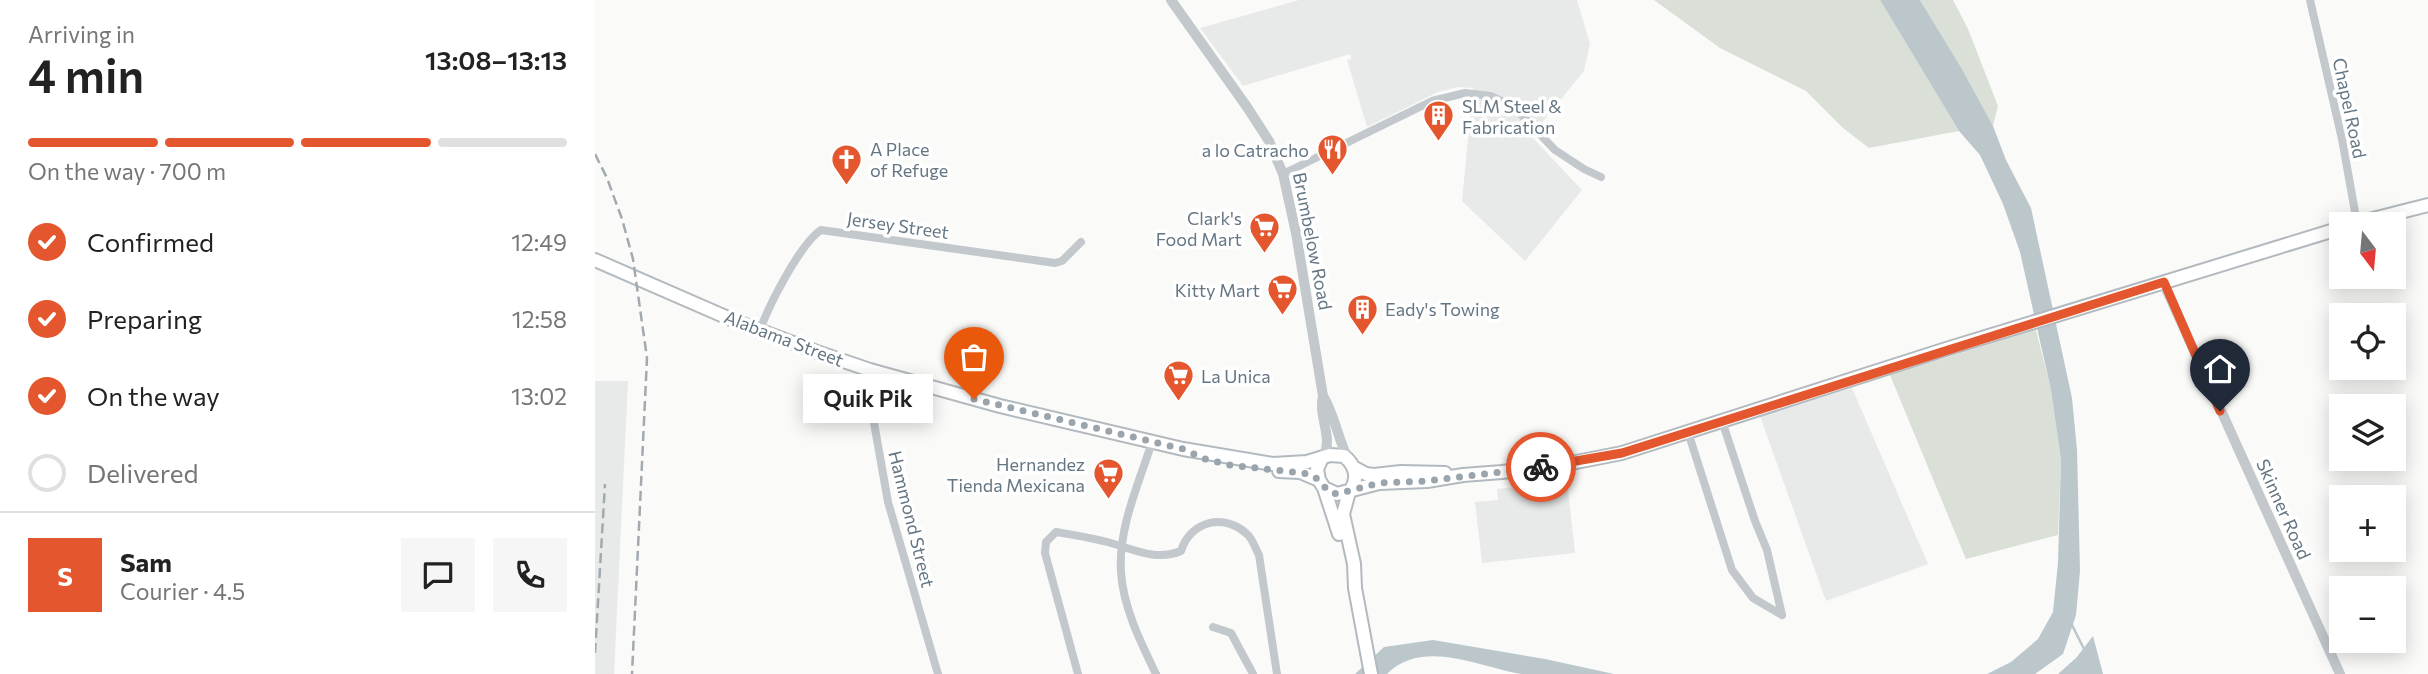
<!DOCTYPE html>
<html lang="en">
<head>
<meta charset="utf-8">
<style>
	:root { --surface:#fff; --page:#f6f6f6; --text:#222; --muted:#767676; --line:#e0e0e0; --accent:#e4572e }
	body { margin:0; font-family:Commissioner,sans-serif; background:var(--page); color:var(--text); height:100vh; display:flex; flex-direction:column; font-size:26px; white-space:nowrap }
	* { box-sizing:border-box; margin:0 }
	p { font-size:23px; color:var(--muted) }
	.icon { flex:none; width:38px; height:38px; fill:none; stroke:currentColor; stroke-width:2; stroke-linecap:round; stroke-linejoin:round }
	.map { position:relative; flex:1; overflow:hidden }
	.side { display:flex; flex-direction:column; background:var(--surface); width:595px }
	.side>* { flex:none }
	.needle { width:46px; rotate:164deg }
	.tools { position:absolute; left:1734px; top:212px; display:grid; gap:14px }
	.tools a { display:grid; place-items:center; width:77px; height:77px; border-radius:0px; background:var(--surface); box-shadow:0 4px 18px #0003; font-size:35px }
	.pin { position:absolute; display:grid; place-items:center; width:60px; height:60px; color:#fff; margin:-72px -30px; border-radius:50% 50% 50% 0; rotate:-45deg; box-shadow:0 0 7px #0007 }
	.pin .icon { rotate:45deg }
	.courier { position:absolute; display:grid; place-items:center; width:70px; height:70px; margin:-35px; border:5px solid #e4572e; border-radius:50%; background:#fff; color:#222; box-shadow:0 2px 9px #0007 }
	.bubble { position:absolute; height:49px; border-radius:0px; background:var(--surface); box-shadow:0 4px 18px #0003; font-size:23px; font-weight:600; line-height:49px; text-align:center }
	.overview em { font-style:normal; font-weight:600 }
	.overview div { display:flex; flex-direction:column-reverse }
	.overview { display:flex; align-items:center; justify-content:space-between; height:119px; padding:0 28px }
	h1 { font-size:46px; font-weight:600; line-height:52px }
	.bar { display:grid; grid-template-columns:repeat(4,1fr); gap:10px 7px; align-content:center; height:84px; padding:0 28px }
	.bar i { height:9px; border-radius:5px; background:var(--line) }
	.bar .selected { background:var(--accent) }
	.bar p { grid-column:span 4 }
	.line { display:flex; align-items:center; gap:18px; padding:0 28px; border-top:2px solid var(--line) }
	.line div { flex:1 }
	.round { display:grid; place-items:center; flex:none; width:74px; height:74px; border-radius:0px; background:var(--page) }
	ol { padding:0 28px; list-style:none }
	li { display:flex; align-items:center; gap:21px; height:77px }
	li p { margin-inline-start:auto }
	li .icon { padding:7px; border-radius:50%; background:var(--accent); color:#fff; stroke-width:4 }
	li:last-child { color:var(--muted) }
	li i { width:38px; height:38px; border:4px solid var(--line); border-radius:50% }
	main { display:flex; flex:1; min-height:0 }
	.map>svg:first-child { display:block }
</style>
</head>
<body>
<main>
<section class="side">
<div class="overview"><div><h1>4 min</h1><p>Arriving in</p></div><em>13:08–13:13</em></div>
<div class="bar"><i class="selected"></i><i class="selected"></i><i class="selected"></i><i></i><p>On the way · 700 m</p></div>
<ol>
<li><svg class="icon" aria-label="check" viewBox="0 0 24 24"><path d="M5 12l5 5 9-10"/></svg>Confirmed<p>12:49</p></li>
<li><svg class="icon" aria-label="check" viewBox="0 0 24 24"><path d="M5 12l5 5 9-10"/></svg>Preparing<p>12:58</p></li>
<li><svg class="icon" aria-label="check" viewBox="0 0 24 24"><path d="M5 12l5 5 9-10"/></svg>On the way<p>13:02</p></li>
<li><i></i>Delivered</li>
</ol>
<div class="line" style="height:126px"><b class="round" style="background:var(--accent);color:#fff">S</b><div><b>Sam</b><p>Courier · 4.5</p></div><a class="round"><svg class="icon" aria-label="chat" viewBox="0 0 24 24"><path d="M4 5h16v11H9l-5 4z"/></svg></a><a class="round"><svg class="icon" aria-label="phone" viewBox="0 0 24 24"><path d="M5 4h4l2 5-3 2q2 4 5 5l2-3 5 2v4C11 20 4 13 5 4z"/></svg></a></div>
</section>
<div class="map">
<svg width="1833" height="674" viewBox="0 0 1833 674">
	<rect width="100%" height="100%" fill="#fafaf8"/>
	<path fill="#e8e9e9" d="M704 0H982L995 44 989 71 936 136 987 190 930 261 867 201 878 88 863 87 843 92 772 127 752 60 756 59 755 54 648 86 605 28Z
		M0 381H33L19 674H0Z
		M1257 388 1333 564 1231 601 1165 416Z
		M972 481 980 553 887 563 880 502 903 500 902 489Z"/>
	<path fill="#dadfd7" d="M1059 0H1285L1364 131 1274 148 1248 128 1211 91 1125 48Z
		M1325 0H1358L1373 29 1403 106 1398 126 1367 69Z
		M1441 330 1456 390 1466 460 1463 535 1371 559 1295 375Z"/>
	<path fill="#bbc7cb" d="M1285 0H1325L1367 69 1398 126 1411 160 1436 208 1477 398 1482 450 1485 571 1481 615 1468 654 1440 674H1392L1416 662 1443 639 1458 612 1463 563 1466 460 1456 390 1425 252 1408 204 1385 155 1364 131Z
		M1498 636 1508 674H1463L1481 658Z
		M838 640 950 659 1019 674C992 674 952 674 926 674 884 667 828 638 792 674H760L789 647Z"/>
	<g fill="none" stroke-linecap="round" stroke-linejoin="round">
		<path stroke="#bbc7cb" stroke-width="2.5" d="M1477 625 1490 651"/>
		<defs>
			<path id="secondary" d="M1758 224 1833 205
				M0 260 140 321 222 352 275 370 405 406 588 449 678 464 712 462 735 455 749 456C760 465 764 477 756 490
				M727 458 722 469 724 480 729 488 742 494 784 483 832 481 868 475 907 472 971 464 1027 453 1351 349 1746 228
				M758 467 771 474 779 475 806 472 850 473
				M684 471 705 472 724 480
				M729 488 744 534
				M754 492 748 514 759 564 760 588 776 674"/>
		</defs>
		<use href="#secondary" stroke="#b3babf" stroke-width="16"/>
		<path stroke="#c3c8cc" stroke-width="8" d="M1715 0 1747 139 1762 223
			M688 174 837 101 870 93 896 96 919 107 960 150 989 169 1006 177
			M165 330C174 305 205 244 226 230L460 263 467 261 486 242
			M275 370 273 389 293 502 343 674
			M1127 421 1160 521 1172 550 1187 615
			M1093 432 1137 570 1158 598 1187 615
			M557 442C544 483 523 528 526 572 528 607 546 643 561 674
			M618 627 636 633 658 674
			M483 674 450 553 451 542 461 532C479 535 498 538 516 543 540 550 562 561 586 551 595 521 630 512 653 535 658 540 660 548 664 555L682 674"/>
		<path stroke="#c3c8cc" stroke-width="10" d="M576 0 652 107 674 141 688 174 701 233 728 396C723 417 738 436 729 456
			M1568 282 1745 674
			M728 396C739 413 743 439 753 459"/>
		<use href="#secondary" stroke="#fff" stroke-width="12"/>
		<path stroke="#a2aab0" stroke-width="2.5" stroke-dasharray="10 5" stroke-linecap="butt" d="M0 154 12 178 27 219 38 259 52 358 37 674
			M0 653 10 484"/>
	</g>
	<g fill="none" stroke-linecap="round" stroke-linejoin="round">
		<path stroke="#99a4ac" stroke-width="7" stroke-dasharray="0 12.6" d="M379 399 588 449 610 459 635 465 715 474 724 480 733 491 742 494 784 483 832 481 946 467"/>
		<path stroke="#e4572e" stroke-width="9" d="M946 467 1027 453 1569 282 1625 411"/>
	</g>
	<defs>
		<symbol id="building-pin" viewBox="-11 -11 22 30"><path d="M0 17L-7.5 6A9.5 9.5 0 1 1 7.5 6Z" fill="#e4572e" stroke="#fff"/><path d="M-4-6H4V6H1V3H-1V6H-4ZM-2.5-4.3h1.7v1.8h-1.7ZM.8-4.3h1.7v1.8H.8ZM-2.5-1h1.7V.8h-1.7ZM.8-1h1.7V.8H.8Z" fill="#fff"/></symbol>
		<symbol id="restaurant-pin" viewBox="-11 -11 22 30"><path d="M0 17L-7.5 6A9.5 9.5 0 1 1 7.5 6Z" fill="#e4572e" stroke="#fff"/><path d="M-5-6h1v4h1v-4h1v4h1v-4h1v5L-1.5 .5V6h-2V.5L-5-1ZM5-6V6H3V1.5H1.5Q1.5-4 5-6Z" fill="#fff"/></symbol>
		<symbol id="church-pin" viewBox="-11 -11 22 30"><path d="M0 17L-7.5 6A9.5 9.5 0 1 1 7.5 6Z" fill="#e4572e" stroke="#fff"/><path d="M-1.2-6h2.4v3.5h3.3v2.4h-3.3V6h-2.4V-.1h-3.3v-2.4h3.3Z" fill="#fff"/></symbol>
		<symbol id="supermarket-pin" viewBox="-11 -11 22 30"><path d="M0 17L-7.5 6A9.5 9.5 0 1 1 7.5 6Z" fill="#e4572e" stroke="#fff"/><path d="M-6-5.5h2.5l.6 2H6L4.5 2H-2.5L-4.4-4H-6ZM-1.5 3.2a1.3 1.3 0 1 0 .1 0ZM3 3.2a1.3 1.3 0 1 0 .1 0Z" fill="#fff"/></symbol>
	</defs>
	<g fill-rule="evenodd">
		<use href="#building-pin" x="826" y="98" width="35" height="47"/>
		<use href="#restaurant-pin" x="720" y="132" width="35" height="47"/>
		<use href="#church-pin" x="234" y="142" width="35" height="47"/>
		<use href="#supermarket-pin" x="652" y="210" width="35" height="47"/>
		<use href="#supermarket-pin" x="670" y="272" width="35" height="47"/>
		<use href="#building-pin" x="750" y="292" width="35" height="47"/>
		<use href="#supermarket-pin" x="566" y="358" width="35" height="47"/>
		<use href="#supermarket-pin" x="496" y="456" width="35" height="47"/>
	</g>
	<g text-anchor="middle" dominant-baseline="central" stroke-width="7" stroke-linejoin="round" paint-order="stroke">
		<g font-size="18" fill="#657683" stroke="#fff" text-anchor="start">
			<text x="867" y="106">SLM Steel &amp;<tspan x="867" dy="21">Fabrication</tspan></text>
			<text x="275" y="149">A Place<tspan x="275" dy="21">of Refuge</tspan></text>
			<text x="714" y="150" text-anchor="end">a lo Catracho</text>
			<text x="647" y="218" text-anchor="end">Clark's<tspan x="647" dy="21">Food Mart</tspan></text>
			<text x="665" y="290" text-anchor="end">Kitty Mart</text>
			<text x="790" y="309">Eady's Towing</text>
			<text x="606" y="376">La Unica</text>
			<text x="490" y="464" text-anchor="end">Hernandez<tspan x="490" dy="21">Tienda Mexicana</tspan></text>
		</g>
		<g font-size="18" fill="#657683" stroke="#fff">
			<text transform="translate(1755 108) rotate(78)">Chapel Road</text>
			<text transform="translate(303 225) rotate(8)">Jersey Street</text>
			<text transform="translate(718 241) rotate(79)">Brumbelow Road</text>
			<text transform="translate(189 338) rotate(21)">Alabama Street</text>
			<text transform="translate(1689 509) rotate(66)">Skinner Road</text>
			<text transform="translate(317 519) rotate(76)">Hammond Street</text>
		</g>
	</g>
</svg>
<div class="tools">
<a><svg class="needle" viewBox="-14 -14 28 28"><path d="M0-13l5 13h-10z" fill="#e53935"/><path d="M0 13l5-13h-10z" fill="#767676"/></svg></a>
<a><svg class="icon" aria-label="locate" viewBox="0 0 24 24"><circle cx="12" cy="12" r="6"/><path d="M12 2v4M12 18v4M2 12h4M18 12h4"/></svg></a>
<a><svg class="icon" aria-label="layers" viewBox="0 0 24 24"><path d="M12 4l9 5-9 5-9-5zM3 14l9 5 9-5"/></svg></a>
<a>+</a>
<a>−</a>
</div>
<div class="pin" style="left:379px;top:399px;background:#ea580c"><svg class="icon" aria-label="bag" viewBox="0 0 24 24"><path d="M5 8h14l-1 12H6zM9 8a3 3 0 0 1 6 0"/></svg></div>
<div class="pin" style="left:1625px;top:411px;background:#1f2937"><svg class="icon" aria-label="home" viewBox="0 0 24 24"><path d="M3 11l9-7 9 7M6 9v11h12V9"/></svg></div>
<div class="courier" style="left:946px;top:467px"><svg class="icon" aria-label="bike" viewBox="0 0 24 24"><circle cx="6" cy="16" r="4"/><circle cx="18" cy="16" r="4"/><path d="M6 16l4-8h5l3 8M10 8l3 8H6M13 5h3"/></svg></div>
<div class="bubble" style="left:208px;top:374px;width:130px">Quik Pik</div>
</div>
</main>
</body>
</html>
